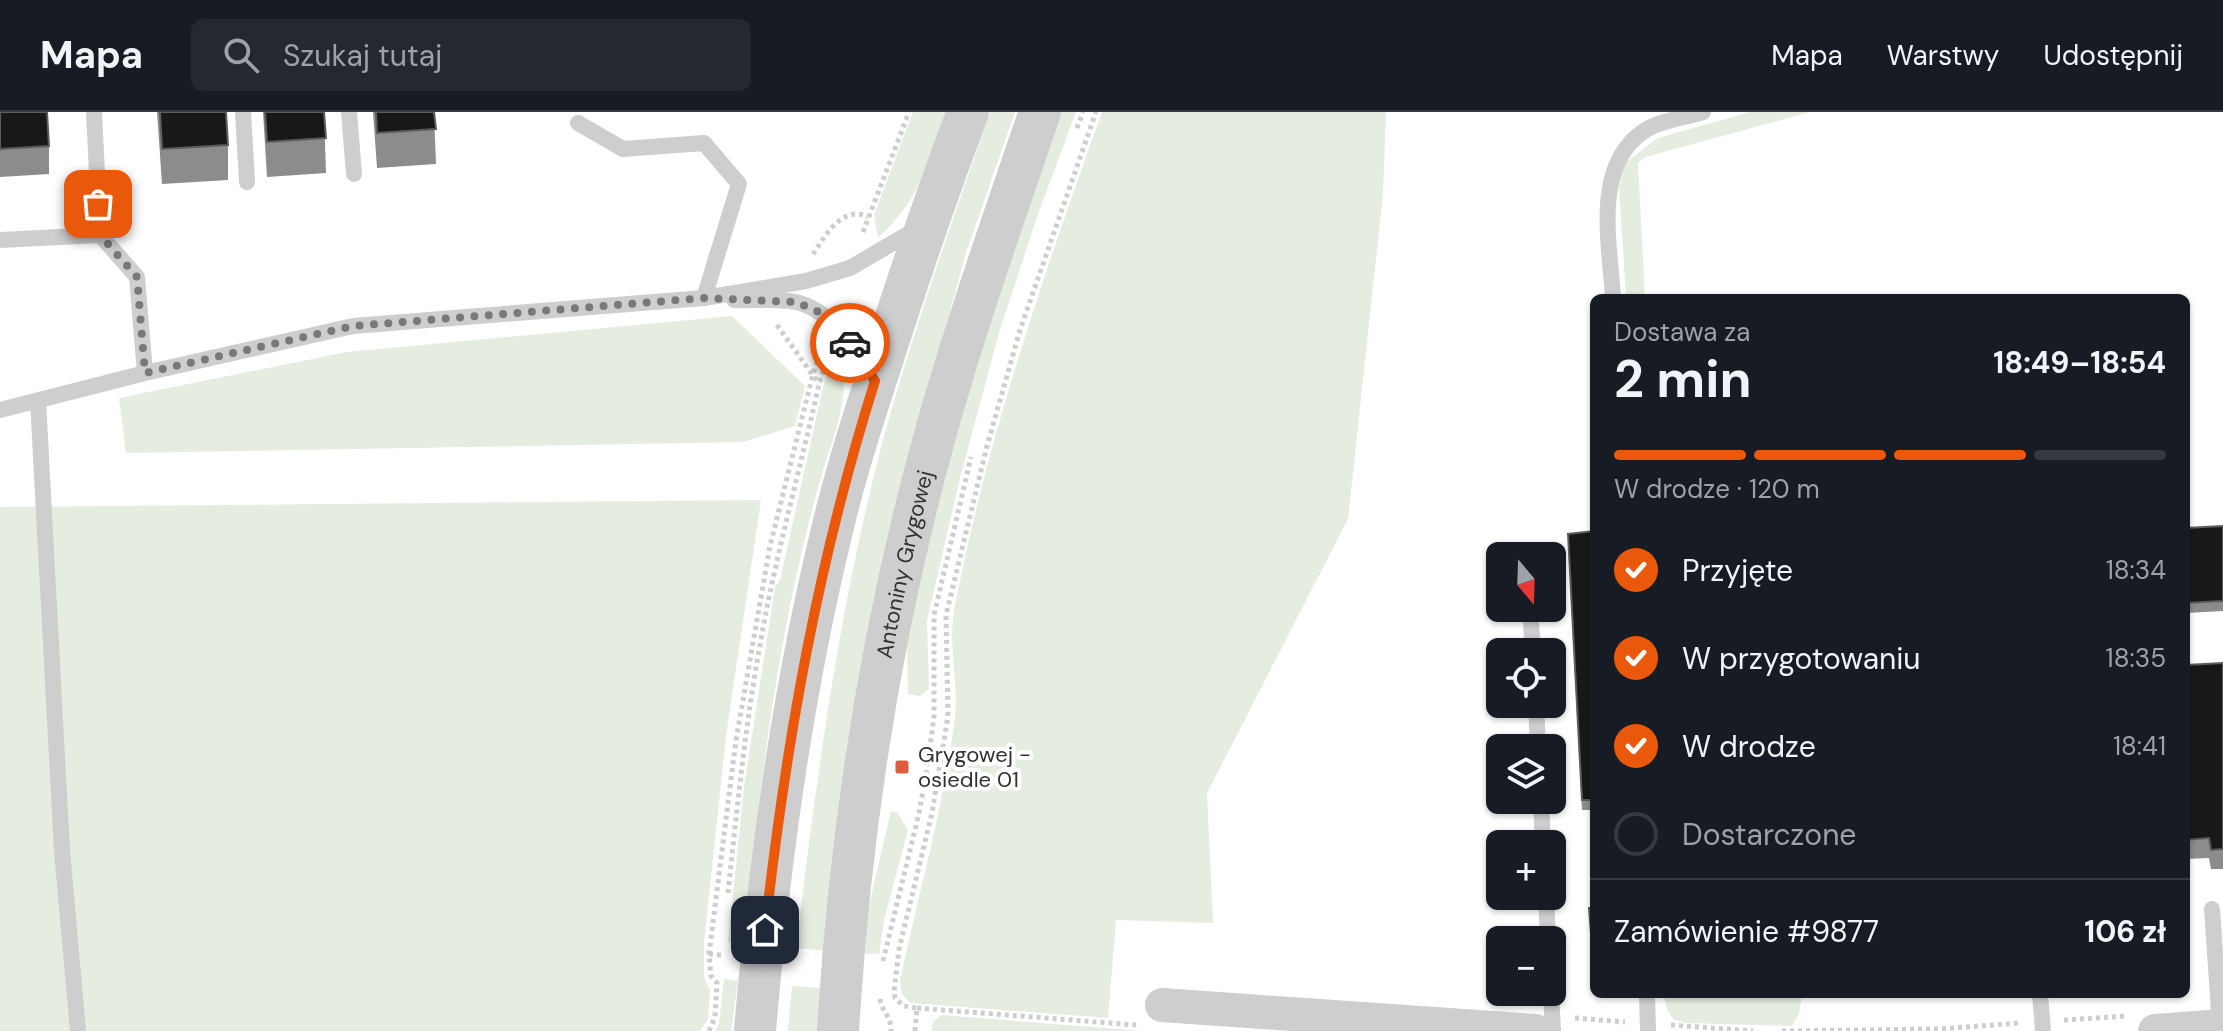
<!DOCTYPE html>
<html lang="pl">
<head>
<meta charset="utf-8">
<style>
	:root { --surface:#171b24; --page:#242831; --text:#f1f3f6; --muted:#9ea1a6; --line:#363941; --accent:#ea580c }
	body { margin:0; font-family:"DM Sans",sans-serif; background:var(--page); color:var(--text); height:100vh; display:flex; flex-direction:column; font-size:30px; white-space:nowrap }
	* { box-sizing:border-box; margin:0 }
	p { font-size:26px; color:var(--muted) }
	.icon { flex:none; width:44px; height:44px; fill:none; stroke:currentColor; stroke-width:2; stroke-linecap:round; stroke-linejoin:round }
	.map { position:relative; flex:1; overflow:hidden }
	.side { position:absolute; left:1590px; top:182px; width:600px; height:704px; display:flex; flex-direction:column; background:var(--surface); border-radius:12px; box-shadow:0 2px 6px #0004 }
	.side>* { flex:none }
	.needle { width:52px; rotate:161deg }
	.fabs { position:absolute; left:1486px; top:430px; display:grid; gap:16px }
	.fabs a { display:grid; place-items:center; width:80px; height:80px; border-radius:12px; background:var(--surface); box-shadow:0 2px 6px #0004; font-size:40px }
	.pin { position:absolute; display:grid; place-items:center; width:68px; height:68px; color:#fff; margin:-34px; border-radius:16px; box-shadow:0 4px 12px #0006 }
	.courier { position:absolute; display:grid; place-items:center; width:80px; height:80px; margin:-40px; border:6px solid #ea580c; border-radius:50%; background:#fff; color:#222; box-shadow:0 2px 10px #0007 }
	.overview em { font-style:normal; font-weight:700 }
	.overview div { display:flex; flex-direction:column-reverse }
	.overview { display:flex; align-items:center; justify-content:space-between; height:136px; padding:0 24px }
	h1 { font-size:52px; font-weight:700; line-height:60px }
	.bar { display:grid; grid-template-columns:repeat(4,1fr); gap:12px 8px; align-content:center; height:96px; padding:0 24px }
	.bar i { height:10px; border-radius:6px; background:var(--line) }
	.bar .selected { background:var(--accent) }
	.bar p { grid-column:span 4 }
	.line { display:flex; align-items:center; gap:20px; padding:0 24px; border-top:2px solid var(--line) }
	.line div { flex:1 }
	ol { padding:0 24px; list-style:none }
	li { display:flex; align-items:center; gap:24px; height:88px }
	li p { margin-inline-start:auto }
	li .icon { padding:8px; border-radius:50%; background:var(--accent); color:#fff; stroke-width:4 }
	li:last-child { color:var(--muted) }
	li i { width:44px; height:44px; border:4px solid var(--line); border-radius:50% }
	header { display:flex; align-items:center; gap:48px; box-sizing:border-box; height:112px; padding:0 40px; background:var(--surface); border-bottom:2px solid var(--line) }
	header strong { font-size:38px }
	nav { display:flex; gap:44px; margin-inline-start:auto; font-size:28px }
	.search { width:560px; height:72px; background:var(--page); display:flex; align-items:center; gap:20px; box-sizing:border-box; padding:0 28px; border-radius:12px; color:var(--muted); font-size:30px }
	.map>svg:first-child { display:block }
</style>
</head>
<body>
<header>
<strong>Mapa</strong>
<div class="search"><svg class="icon" aria-label="search" viewBox="0 0 24 24"><circle cx="10" cy="10" r="6"/><path d="M15 15l6 6"/></svg>Szukaj tutaj</div>
<nav><a>Mapa</a><a>Warstwy</a><a>Udostępnij</a></nav>
</header>
<div class="map">
<svg width="2223" height="919" viewBox="0 0 2223 919">
	<rect width="100%" height="100%" fill="#fff"/>
	<path fill="#e4ede0" d="M913 0H948C929 52 920 87 878 126L874 103Z
		M990 0H1015L966 141 895 400 826 839 796 836C817 662 840 487 886 317 916 210 954 105 990 0Z
		M1058 0H1076L1038 102 998 224 959 370 927 509 929 577 920 584 908 582 907 525 946 349Z
		M1102 0H1386L1383 81 1348 407 1207 681 1213 811 1116 808 1108 906 910 891 902 882 900 868C919 781 943 695 955 607 959 572 948 534 954 499 986 329 1044 162 1102 0Z
		M1750 0H1810L1645 45 1638 51 1645 186H1626L1619 73 1625 51 1658 26Z
		M732 204 805 274 795 314 743 330 126 341 119 286 347 240Z
		M837 240C855 281 831 329 820 369 777 519 760 677 743 831L728 830 744 675 775 475 780 468 824 271Z
		M761 388 726 624 704 831V865L710 878 708 907 700 919H0V395Z
		M891 699 897 700 908 718 884 808 879 842H862L864 815Z
		M724 867 738 869 731 919H715L719 912Z
		M792 874 821 876 817 919H788Z
		M1664 882H1802L1799 902 1792 914 1685 911 1673 907 1667 897Z
		M941 903 1144 919H931L933 910Z"/>
	<g fill="none" stroke-linecap="round" stroke-linejoin="round">
		<path stroke="#cecece" stroke-width="5" stroke-dasharray="4 4" stroke-linecap="butt" d="M1077 16 1083 0
			M863 120 909 0
			M813 142C825 124 843 92 868 105
			M777 213 819 272
			M728 781C737 698 745 615 760 533 775 445 800 359 819 272L830 242
			M709 842 721 843
			M883 849 919 701 928 652 934 604V503L971 345
			M880 887C882 900 892 906 891 919
			M917 896 1136 913
			M1575 906 1625 910
			M2064 908 2126 904
			M1671 913 1753 919
			M709 919 715 905 717 871 711 864 709 842 736 628 770 434 813 262 822 235
			M915 919 917 896 904 894 895 886 894 879 899 837 932 701 948 604 946 503 987 334 1020 218 1096 0
			M1782 919 1939 917 2019 911"/>
		<path stroke="#cecece" stroke-width="16" d="M94 0 100 123 137 165 145 261 353 214 704 186 806 169 850 156 915 118
			M243 0 247 70
			M349 0 354 62
			M578 11 623 37 704 31 739 72 704 186
			M0 128 100 123
			M1613 186C1610 132 1592 54 1644 19 1661 8 1684 6 1703 0
			M734 188C753 189 777 186 796 190 831 198 853 234 871 262
			M38 288 62 739 78 919
			M0 298 145 261
			M1530 496 1533 540
			M1536 592 1538 636
			M1541 688 1543 732
			M1546 784 1548 828
			M2212 797 2220 914
			M1551 880 1553 919
			M1647 882 1648 919
			M2040 882 2043 919"/>
		<path stroke="#cecece" stroke-width="34" d="M1162 893 1535 919
			M2155 919 2223 914"/>
		<g stroke="#cecece" stroke-width="42">
			<path d="M755 919C769 748 793 576 834 410 847 356 864 304 881 252 908 167 936 84 968 0"/>
			<path id="s1" d="M838 919C850 717 882 512 937 316 967 210 1004 105 1040 0"/>
		</g>
	</g>
	<path fill="#8c8c8c" d="M0 0 49 34V62L0 65Z
		M157 0H226L228 33V68L162 72Z
		M263 0H324L326 61 267 65Z
		M373 0H434L436 52 377 56Z
		M2223 414V499L2186 501V416Z
		M1594 419V698H1582L1568 432Z
		M2223 551V757H2211L2209 746 2186 747V553Z
		M1589 796H1594V856H1593Z"/>
	<path fill="#181818" stroke="#5d5d5d" stroke-width="2" d="M0 0H47L49 34 0 37Z
		M160 0H226L228 33 162 37Z
		M265 0H324L326 26 267 30Z
		M376 0H434L436 17 377 21Z
		M2223 414V489L2186 491V416Z
		M1594 419V688H1582L1568 422Z
		M2223 551V737L2211 738 2209 726 2186 728V553Z
		M1589 796H1594V846H1593Z"/>
	<g fill="none" stroke-linecap="round" stroke-linejoin="round">
		<path stroke="#797979" stroke-width="8" stroke-dasharray="0 14.4" d="M98 92 100 123 137 165 145 261 353 214 704 186 796 190 817 199 831 209 850 231"/>
		<path stroke="#ea580c" stroke-width="10" d="M765 818C786 630 818 449 875 269L850 231"/>
	</g>
	<rect fill="#df5b3d" stroke="#fff" stroke-width="3" x="894" y="647" width="16" height="16" rx="4"/>
	<g text-anchor="middle" dominant-baseline="central" stroke-width="8" stroke-linejoin="round" paint-order="stroke">
		<g font-size="22" fill="#313131" stroke="#fff">
			<text stroke="none"><textPath href="#s1" startOffset="472">Antoniny Grygowej</textPath></text>
		</g>
		<g font-size="22" fill="#313131" stroke="#fff" text-anchor="start">
			<text x="918" y="642">Grygowej -<tspan x="918" dy="25">osiedle 01</tspan></text>
		</g>
	</g>
</svg>
<div class="fabs">
<a><svg class="needle" viewBox="-14 -14 28 28"><path d="M0-13l5 13h-10z" fill="#e53935"/><path d="M0 13l5-13h-10z" fill="#9ea1a6"/></svg></a>
<a><svg class="icon" aria-label="locate" viewBox="0 0 24 24"><circle cx="12" cy="12" r="6"/><path d="M12 2v4M12 18v4M2 12h4M18 12h4"/></svg></a>
<a><svg class="icon" aria-label="layers" viewBox="0 0 24 24"><path d="M12 4l9 5-9 5-9-5zM3 14l9 5 9-5"/></svg></a>
<a>+</a>
<a>−</a>
</div>
<div class="pin" style="left:98px;top:92px;background:#ea580c"><svg class="icon" aria-label="bag" viewBox="0 0 24 24"><path d="M5 8h14l-1 12H6zM9 8a3 3 0 0 1 6 0"/></svg></div>
<div class="pin" style="left:765px;top:818px;background:#1f2937"><svg class="icon" aria-label="home" viewBox="0 0 24 24"><path d="M3 11l9-7 9 7M6 9v11h12V9"/></svg></div>
<div class="courier" style="left:850px;top:231px"><svg class="icon" aria-label="car" viewBox="0 0 24 24"><path d="M5 17H2v-5l4-1 3-4h7l3 4 3 1v5h-3M9 17h6M6 11h13"/><circle cx="7" cy="17" r="2"/><circle cx="17" cy="17" r="2"/></svg></div>
<section class="side">
<div class="overview"><div><h1>2 min</h1><p>Dostawa za</p></div><em>18:49–18:54</em></div>
<div class="bar"><i class="selected"></i><i class="selected"></i><i class="selected"></i><i></i><p>W drodze · 120 m</p></div>
<ol>
<li><svg class="icon" aria-label="check" viewBox="0 0 24 24"><path d="M5 12l5 5 9-10"/></svg>Przyjęte<p>18:34</p></li>
<li><svg class="icon" aria-label="check" viewBox="0 0 24 24"><path d="M5 12l5 5 9-10"/></svg>W przygotowaniu<p>18:35</p></li>
<li><svg class="icon" aria-label="check" viewBox="0 0 24 24"><path d="M5 12l5 5 9-10"/></svg>W drodze<p>18:41</p></li>
<li><i></i>Dostarczone</li>
</ol>
<div class="line" style="height:104px"><div>Zamówienie #9877</div><b>106 zł</b></div>
</section>
</div>
</body>
</html>
